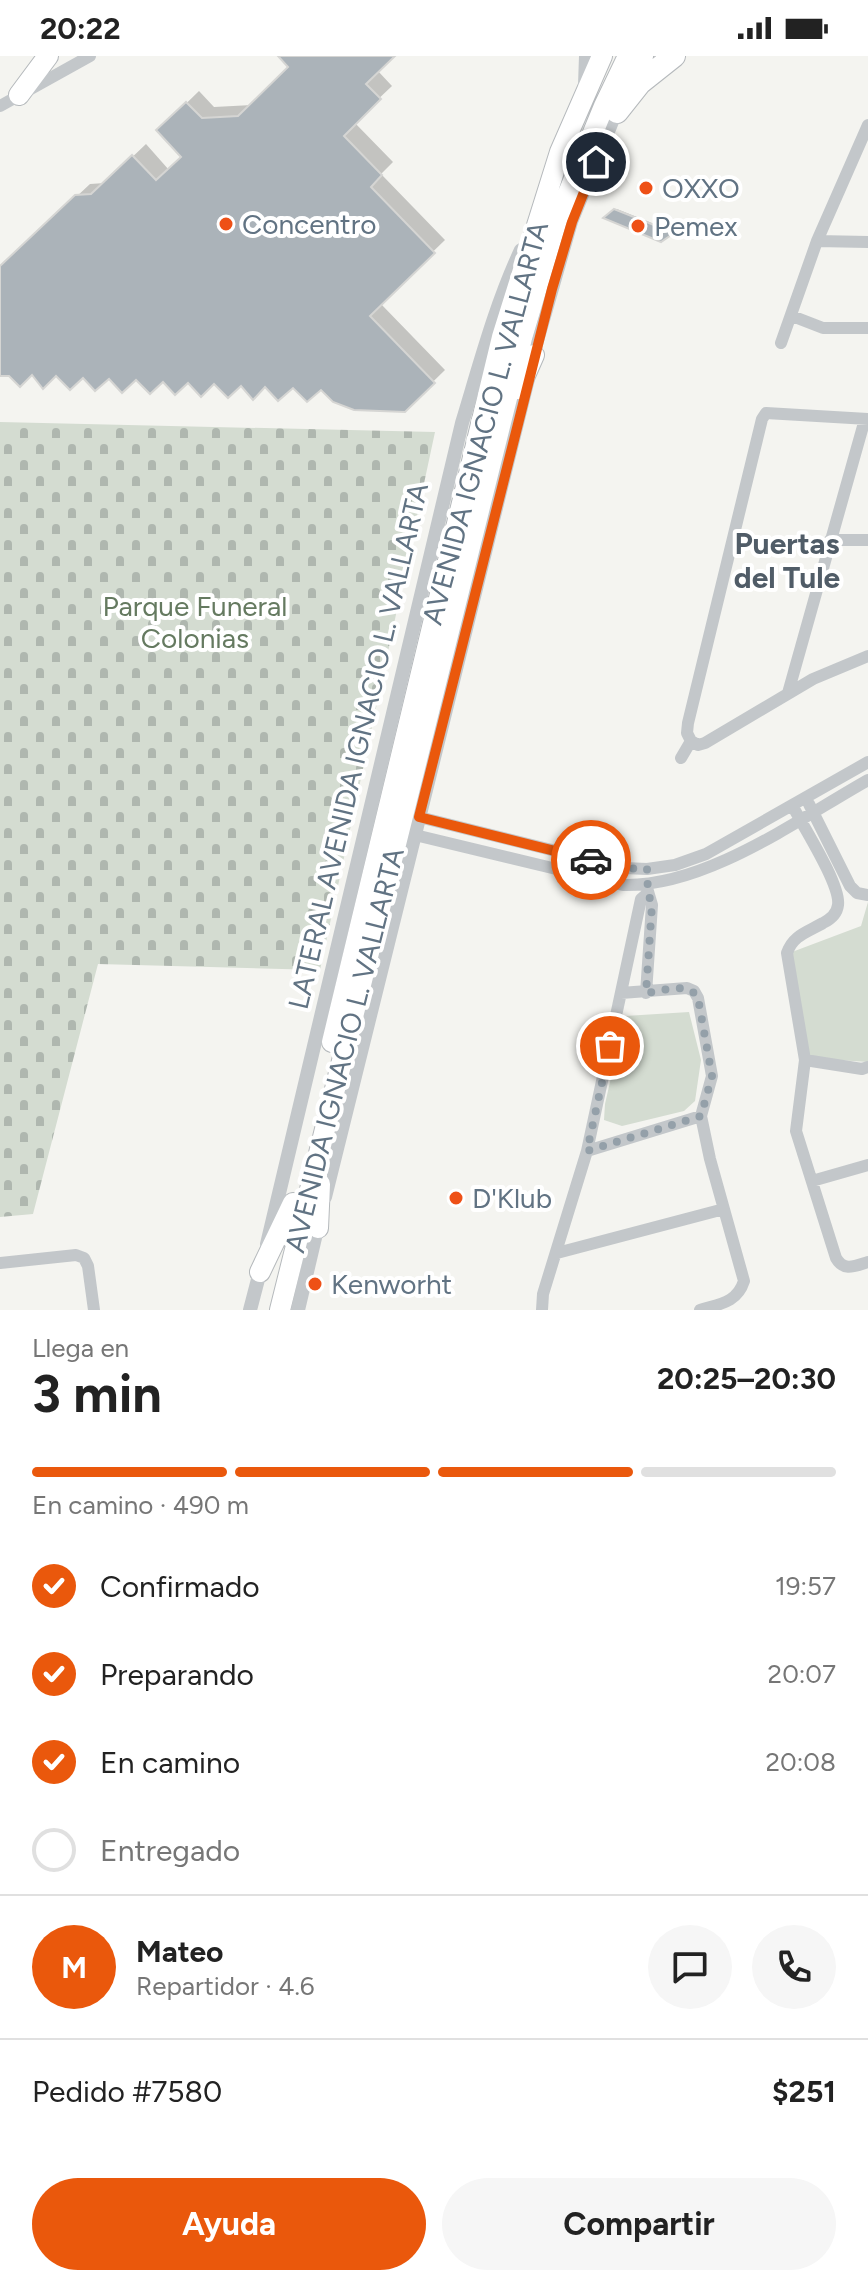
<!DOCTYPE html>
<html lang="es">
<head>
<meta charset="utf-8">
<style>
	:root { --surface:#fff; --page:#f6f6f6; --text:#222; --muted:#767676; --line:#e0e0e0; --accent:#ea580c }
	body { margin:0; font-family:Figtree,sans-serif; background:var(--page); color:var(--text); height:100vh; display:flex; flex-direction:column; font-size:30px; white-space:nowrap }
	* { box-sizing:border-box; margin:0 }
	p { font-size:26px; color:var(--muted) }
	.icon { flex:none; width:44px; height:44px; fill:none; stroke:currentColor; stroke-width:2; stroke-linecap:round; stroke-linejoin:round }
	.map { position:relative; height:1254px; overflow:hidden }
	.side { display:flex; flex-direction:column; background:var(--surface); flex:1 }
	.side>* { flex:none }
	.pin { position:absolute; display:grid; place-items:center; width:68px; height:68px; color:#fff; margin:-34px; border:4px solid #fff; border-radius:50%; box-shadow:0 2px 8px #0007 }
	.courier { position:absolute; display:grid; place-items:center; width:80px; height:80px; margin:-40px; border:6px solid #ea580c; border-radius:50%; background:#fff; color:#222; box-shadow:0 2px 10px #0007 }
	.head em { font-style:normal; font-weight:700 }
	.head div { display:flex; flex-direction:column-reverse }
	.head { display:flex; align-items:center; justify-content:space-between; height:136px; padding:0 32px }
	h1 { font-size:52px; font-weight:700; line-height:60px }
	.bar { display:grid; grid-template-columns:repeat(4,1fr); gap:12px 8px; align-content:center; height:96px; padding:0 32px }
	.bar i { height:10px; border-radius:6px; background:var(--line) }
	.bar .on { background:var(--accent) }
	.bar p { grid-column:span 4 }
	.line { display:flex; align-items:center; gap:20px; padding:0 32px; border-top:2px solid var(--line) }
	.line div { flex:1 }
	.round { display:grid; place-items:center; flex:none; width:84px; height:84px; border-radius:42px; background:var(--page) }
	ol { padding:0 32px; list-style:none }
	li { display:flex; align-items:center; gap:24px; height:88px }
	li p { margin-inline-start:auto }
	li .icon { padding:8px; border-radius:50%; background:var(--accent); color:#fff; stroke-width:4 }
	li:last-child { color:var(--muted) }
	li i { width:44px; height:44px; border:4px solid var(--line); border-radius:50% }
	.action { display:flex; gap:16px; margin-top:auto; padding:16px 32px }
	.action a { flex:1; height:92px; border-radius:48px; background:var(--accent); color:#fff; font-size:32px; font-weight:700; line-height:92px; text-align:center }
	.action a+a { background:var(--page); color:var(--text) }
	.status { display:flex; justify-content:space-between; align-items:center; height:56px; padding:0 40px; background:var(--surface); direction:ltr }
	.status svg { height:22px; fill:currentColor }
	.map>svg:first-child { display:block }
</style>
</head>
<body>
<div class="status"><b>20:22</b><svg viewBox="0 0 49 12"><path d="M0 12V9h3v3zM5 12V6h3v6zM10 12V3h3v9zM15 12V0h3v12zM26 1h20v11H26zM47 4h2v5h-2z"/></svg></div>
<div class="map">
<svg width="868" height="1254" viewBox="0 0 868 1254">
	<defs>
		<pattern id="cemetery-stones" width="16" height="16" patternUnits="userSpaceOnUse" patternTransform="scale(2)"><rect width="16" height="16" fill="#d4dcd1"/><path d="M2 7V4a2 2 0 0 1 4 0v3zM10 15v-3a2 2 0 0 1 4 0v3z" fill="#afb7af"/></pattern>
	</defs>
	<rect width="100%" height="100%" fill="#f4f4f0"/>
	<path fill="#d4dcd1" d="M868 846V1006L808 1002 792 896 861 870Z
		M689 956 701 1004 695 1045 684 1055 622 1070 604 1064 605 1048 625 960Z"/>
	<path fill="url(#cemetery-stones)" d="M0 366 435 376 320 914 98 908 33 1158 0 1161Z"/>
	<path fill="#0003" d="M282 0H392L377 14 392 30 354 66 393 106 381 118 445 184 380 247 445 314 404 354 321 331 33 316 0 318V212L90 128 105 127 146 88 169 114 184 100 159 74 199 35 214 51 252 49 291 11Z
		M617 153 672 175 661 184 606 162Z"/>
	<path fill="#abb3b9" stroke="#d5d5d3" stroke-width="2" d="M278 0H395L366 28 381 43 344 80 382 119 371 131 435 197 370 260 435 327 405 356 354 354 333 346 321 334 307 346 293 332 278 345 265 331 253 344 241 330 228 342 214 328 201 341 188 327 175 339 163 326 150 338 136 324 122 337 109 323 95 335 83 322 70 334 56 320 43 333 32 319 20 331 9 320H0V210L75 139 91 138 132 99 156 124 181 101 156 74 186 46 202 62 238 60 288 11Z
		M614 153 674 177 661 186 603 162Z"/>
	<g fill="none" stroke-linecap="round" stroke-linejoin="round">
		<defs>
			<path id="trunk" d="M19 39 48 0
				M519 333 534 299
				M332 986 502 281 560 96 602 0
				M318 1172 320 1128
				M260 1216 293 1147
				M280 1254 522 282 557 164 604 50 628 0"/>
			<path id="motorway" d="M628 33 642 0
				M617 56 640 27 674 0"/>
		</defs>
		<use href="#trunk" stroke="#b5b9bc" stroke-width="22"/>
		<use href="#motorway" stroke="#b5b9bc" stroke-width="24"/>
		<path stroke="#c3c7ca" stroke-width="12" d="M584 29 585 0
			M0 50 90 0
			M817 185 868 186
			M792 260 823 272H868
			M781 287 817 185 868 69
			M534 299 572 166 617 56
			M830 484H868
			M788 637 865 363
			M691 685 687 677 688 667 762 363 766 357 868 363
			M691 685 698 689 705 687 813 623 868 600
			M681 702 691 685
			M809 748 850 830 857 837 868 839
			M792 749C803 770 841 829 838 849 837 858 831 863 823 867 808 876 793 879 787 897L805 1004 796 1075 836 1202C844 1216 855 1210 868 1206
			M419 761 624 812 647 813 675 809 706 798 868 706
			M415 779 623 829C706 831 797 764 868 724
			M621 937 687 932 694 935 698 942 712 1020 701 1060 710 1103 744 1225C737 1247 719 1248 700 1254
			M646 937 652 849 647 832
			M805 1004 862 1013 868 1011
			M587 1095 701 1060
			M812 1125 868 1109
			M557 1197 724 1153
			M0 1207 76 1199 84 1202 88 1210 94 1254
			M542 1254 543 1238 587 1095 641 843 648 837"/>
		<path stroke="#c3c7ca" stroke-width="14" d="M325 1141 528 323
			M267 1188 462 367C480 308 495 250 521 194
			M250 1254 262 1208
			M298 1254 319 1165"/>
		<use href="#trunk" stroke="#fff" stroke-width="20"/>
		<use href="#motorway" stroke="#fff" stroke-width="22"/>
	</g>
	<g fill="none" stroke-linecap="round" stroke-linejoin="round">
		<path stroke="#94a0a9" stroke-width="8" stroke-dasharray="0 14.4" d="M591 804 624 812 647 813 648 837 652 849 646 937C662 935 689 925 698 942L712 1020 701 1060 587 1095 610 990"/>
		<path stroke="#ea580c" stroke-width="10" d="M591 804 419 761 552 233 572 166 596 106"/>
	</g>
	<g fill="#ee5016" stroke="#fff" stroke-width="3">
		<circle cx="646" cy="132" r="8"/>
		<circle cx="226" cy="168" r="8"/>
		<circle cx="638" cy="170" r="8"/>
		<circle cx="456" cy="1142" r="8"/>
		<circle cx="315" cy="1228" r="8"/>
	</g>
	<g text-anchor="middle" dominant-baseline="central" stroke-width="8" stroke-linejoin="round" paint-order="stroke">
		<g font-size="28" fill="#617383" stroke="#fff" text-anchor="start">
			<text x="662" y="132">OXXO</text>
			<text x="242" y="168">Concentro</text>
			<text x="654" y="170">Pemex</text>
			<text x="472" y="1142">D'Klub</text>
			<text x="331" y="1228">Kenworht</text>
		</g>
		<g font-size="28" fill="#617383" stroke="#fff">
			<text transform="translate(485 367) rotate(-75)">AVENIDA IGNACIO L. VALLARTA</text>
			<text transform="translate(358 690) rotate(-77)">LATERAL AVENIDA IGNACIO L. VALLARTA</text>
			<text transform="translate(344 994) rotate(-76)">AVENIDA IGNACIO L. VALLARTA</text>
		</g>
		<g font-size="28" fill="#657a60" stroke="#fff">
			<text x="195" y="550">Parque Funeral<tspan x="195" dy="32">Colonias</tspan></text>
		</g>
		<g font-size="30" font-weight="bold" fill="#505c67" stroke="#fff">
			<text x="787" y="487">Puertas<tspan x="787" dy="34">del Tule</tspan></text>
		</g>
	</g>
</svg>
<div class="pin" style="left:610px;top:990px;background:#ea580c"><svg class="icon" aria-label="bag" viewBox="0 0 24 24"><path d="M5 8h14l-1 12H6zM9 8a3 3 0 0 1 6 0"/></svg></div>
<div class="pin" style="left:596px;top:106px;background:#1f2937"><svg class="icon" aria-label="home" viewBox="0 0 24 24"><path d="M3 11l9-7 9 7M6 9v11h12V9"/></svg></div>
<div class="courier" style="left:591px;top:804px"><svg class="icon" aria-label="car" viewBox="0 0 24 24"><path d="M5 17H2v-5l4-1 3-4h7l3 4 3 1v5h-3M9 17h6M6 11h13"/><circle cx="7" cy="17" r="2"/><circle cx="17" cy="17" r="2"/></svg></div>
</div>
<section class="side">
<div class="head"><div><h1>3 min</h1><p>Llega en</p></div><em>20:25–20:30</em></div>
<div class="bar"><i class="on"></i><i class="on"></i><i class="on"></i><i></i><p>En camino · 490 m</p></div>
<ol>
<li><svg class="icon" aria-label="check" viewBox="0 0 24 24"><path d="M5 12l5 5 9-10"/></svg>Confirmado<p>19:57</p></li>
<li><svg class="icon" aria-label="check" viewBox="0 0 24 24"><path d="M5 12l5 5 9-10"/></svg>Preparando<p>20:07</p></li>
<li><svg class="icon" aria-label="check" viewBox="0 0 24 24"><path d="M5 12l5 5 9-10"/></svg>En camino<p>20:08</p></li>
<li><i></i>Entregado</li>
</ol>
<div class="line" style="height:144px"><b class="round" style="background:var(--accent);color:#fff">M</b><div><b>Mateo</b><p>Repartidor · 4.6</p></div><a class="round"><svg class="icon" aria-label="chat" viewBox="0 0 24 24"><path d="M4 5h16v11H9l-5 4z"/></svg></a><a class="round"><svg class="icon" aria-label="phone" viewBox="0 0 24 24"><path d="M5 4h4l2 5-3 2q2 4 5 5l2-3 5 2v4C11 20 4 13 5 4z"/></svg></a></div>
<div class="line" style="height:104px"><div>Pedido #7580</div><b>$251</b></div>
<div class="action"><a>Ayuda</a><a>Compartir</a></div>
</section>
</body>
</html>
